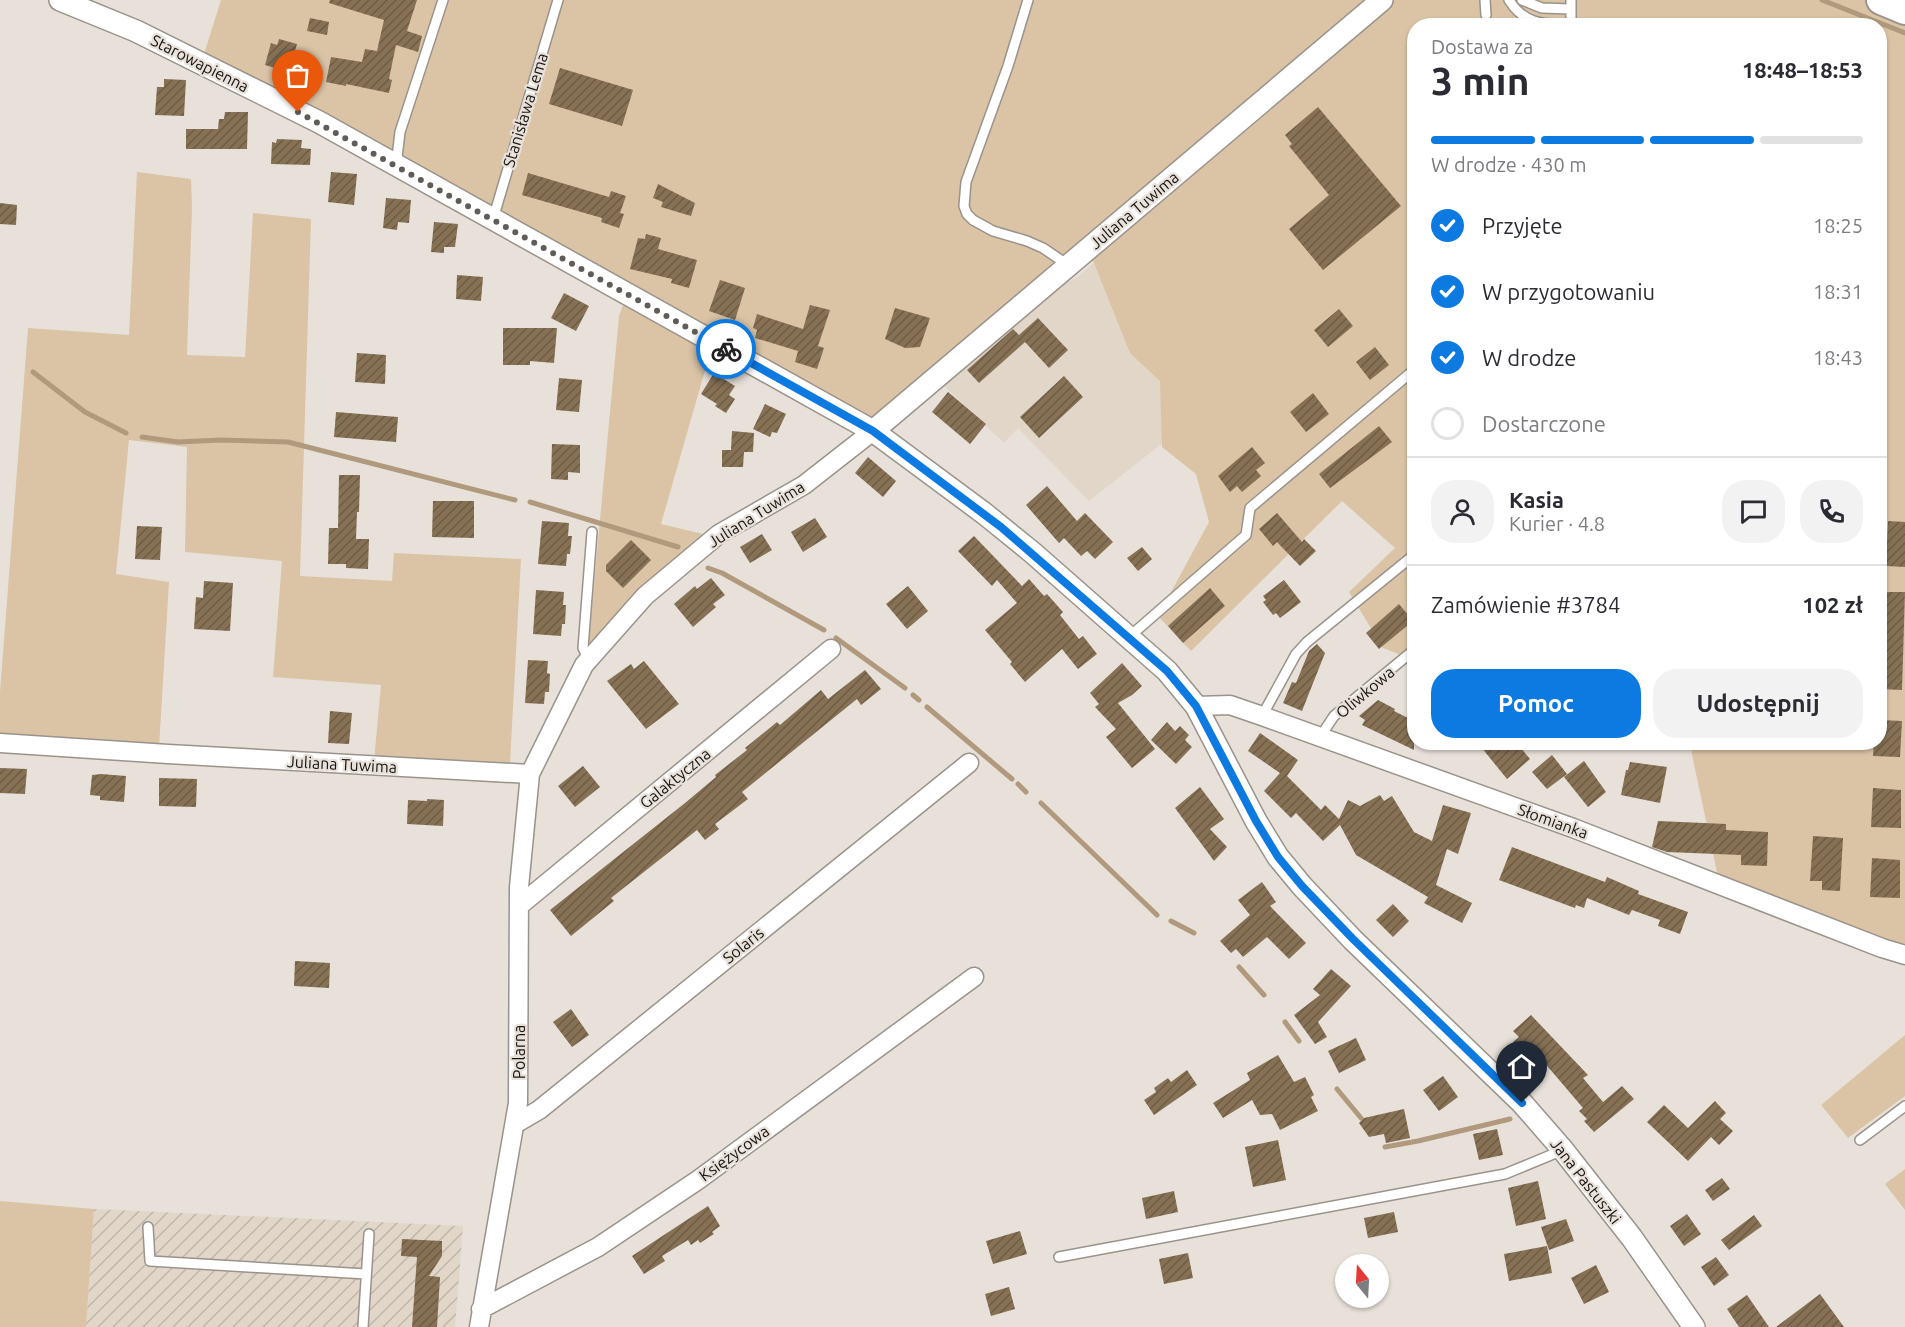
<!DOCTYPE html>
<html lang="pl">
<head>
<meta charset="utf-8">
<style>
	:root { --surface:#fff; --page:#f2f2f3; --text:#2b2b33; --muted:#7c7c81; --line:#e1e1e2; --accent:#0c7ae1 }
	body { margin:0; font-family:Ubuntu,sans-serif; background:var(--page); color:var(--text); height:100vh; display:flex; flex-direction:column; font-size:22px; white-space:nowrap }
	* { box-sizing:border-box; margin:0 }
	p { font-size:20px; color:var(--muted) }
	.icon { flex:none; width:33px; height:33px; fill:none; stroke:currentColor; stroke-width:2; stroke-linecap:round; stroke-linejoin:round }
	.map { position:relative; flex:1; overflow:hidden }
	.drawer { position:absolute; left:1407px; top:18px; width:480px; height:732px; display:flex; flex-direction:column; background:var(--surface); border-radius:24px; box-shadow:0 2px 4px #0004 }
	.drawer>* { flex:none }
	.needle { width:39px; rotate:342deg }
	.tools { position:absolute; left:1335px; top:1254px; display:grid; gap:12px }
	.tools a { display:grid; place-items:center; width:54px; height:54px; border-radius:50%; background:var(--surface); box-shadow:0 2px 4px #0004; font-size:30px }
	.pin { position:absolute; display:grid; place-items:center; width:51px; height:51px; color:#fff; margin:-62px -26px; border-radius:50% 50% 50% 0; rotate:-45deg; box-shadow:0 0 6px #0007 }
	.pin .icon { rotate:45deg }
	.courier { position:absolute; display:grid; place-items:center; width:60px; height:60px; margin:-30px; border:4px solid #0c7ae1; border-radius:50%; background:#fff; color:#222; box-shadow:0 2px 8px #0007 }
	.summary em { font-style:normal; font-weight:600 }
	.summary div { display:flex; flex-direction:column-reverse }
	.summary { display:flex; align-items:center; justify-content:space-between; height:102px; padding:0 24px }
	h1 { font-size:39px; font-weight:600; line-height:45px }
	.bar { display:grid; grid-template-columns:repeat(4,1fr); gap:9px 6px; align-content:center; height:72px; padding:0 24px }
	.bar i { height:8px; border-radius:4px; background:var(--line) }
	.bar .active { background:var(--accent) }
	.bar p { grid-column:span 4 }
	.line { display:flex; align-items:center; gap:15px; padding:0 24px; border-top:2px solid var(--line) }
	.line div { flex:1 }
	.round { display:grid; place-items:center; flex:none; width:63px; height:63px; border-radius:24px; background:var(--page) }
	ol { padding:0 24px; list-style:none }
	li { display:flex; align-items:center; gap:18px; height:66px }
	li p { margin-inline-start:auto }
	li .icon { padding:6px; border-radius:50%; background:var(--accent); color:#fff; stroke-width:4 }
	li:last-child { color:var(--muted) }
	li i { width:33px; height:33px; border:3px solid var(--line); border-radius:50% }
	.primary-button { display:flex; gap:12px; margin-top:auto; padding:12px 24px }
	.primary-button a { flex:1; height:69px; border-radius:24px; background:var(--accent); color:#fff; font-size:24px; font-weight:600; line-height:69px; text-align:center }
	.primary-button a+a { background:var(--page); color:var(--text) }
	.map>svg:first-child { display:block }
</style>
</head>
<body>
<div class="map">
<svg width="1905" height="1327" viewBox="0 0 1905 1327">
	<defs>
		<pattern id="industrial-furrows" width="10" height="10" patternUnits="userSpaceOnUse" patternTransform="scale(1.5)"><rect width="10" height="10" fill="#e1d6c7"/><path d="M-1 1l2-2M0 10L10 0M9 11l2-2" fill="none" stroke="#c0b7aa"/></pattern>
		<pattern id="building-hatch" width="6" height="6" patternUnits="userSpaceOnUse" patternTransform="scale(1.5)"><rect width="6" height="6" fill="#867155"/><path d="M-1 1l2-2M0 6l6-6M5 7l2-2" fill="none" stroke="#6d5c45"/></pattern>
	</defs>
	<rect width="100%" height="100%" fill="#e8e1d9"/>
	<path fill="#e1d6c7" d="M1337 57 1351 294 1089 501 1018 428 1004 443 940 382 1055 284 1075 279Z"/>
	<path fill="url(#industrial-furrows)" d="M94 1209 463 1226 455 1327H86Z"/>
	<path fill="#dbc4a6" d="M221 0H1905V956L1720 886 1692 755 1691 743 1880 742V26H1414V660L1383 648 1349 592 1395 548 1342 501 1191 651 1158 616 1209 522 1196 474 1162 447 1160 381 1130 353 1090 253 876 433 204 54Z
		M137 172 191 179 192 208 187 355 245 357 253 213 311 219 300 576 392 581 394 553 521 559 510 763 374 761 381 685 273 677 282 561 185 552 187 447 129 440 116 574 169 582 159 748 0 735V692L28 328 129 335Z
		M623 305 710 353 661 524 703 534 631 596 588 648 619 316Z
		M1905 1035V1096L1848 1138 1821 1105Z
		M1905 1169V1210L1885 1184Z
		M0 1201 94 1209 86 1327H0Z"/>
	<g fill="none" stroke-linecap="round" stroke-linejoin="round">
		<path stroke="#b0997c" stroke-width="5" d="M1822 0 1905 33
			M33 372 85 412 126 433
			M142 437 178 442 221 440 288 442 515 500
			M530 502 678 547
			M708 568 722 573 824 630
			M836 638 905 688
			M913 695 919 700
			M927 707 1012 779
			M1018 784 1026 792
			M1041 803 1157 915
			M1171 921 1194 933
			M1239 967 1264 995
			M1285 1022 1299 1041
			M1337 1089 1361 1118
			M1385 1147 1418 1141 1510 1119"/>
	</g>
	<path fill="url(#building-hatch)" d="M330 0H417L407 31 422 36 418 52 396 45 389 79 392 80 389 93 346 84V86L326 82 331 57 362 62 365 49 377 51 384 20 329 3Z
		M310 18 329 22 327 35 307 31Z
		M279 39 297 44 289 72 265 65 271 43 277 45Z
		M560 68 633 90 622 126 549 104Z
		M164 79 186 80 184 116 155 115 157 87H164Z
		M1318 107 1401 206 1323 270 1289 229 1329 195 1289 146 1292 144 1285 135Z
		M225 112H248L247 149H186V129H218L219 119H224Z
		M277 139 302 140 301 148 311 149 310 165 271 164 272 142 276 143Z
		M331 172 357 174 354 205 328 202Z
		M528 173 609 197 611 191 626 196 620 213 624 214 619 228 601 222 602 218 522 195Z
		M658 184 695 203 691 216 661 207 663 202 653 198Z
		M386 198 411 200 409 223 398 222 397 230 383 228Z
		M0 203 17 205 16 225 0 224Z
		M434 222 458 224 455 247H444V253L431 252Z
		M646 234 661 238 658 249 697 260 689 288 671 283 672 279 630 269 638 238 645 239Z
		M457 275 483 277 481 301 456 299Z
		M720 280 745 288 735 320 709 311Z
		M564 293 589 306 576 331 551 318Z
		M810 305 830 310 818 346 824 348 817 369 795 362 798 351 755 338 757 330 753 328 757 314 803 329Z
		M895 308 930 318 920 347 905 348 885 339Z
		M1339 309 1353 326 1328 347 1314 330Z
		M1038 318 1068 350 1049 368 1025 342 979 383 967 370 1013 329 1021 337 1019 335Z
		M503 328H557L554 363 530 361V365H503Z
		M1375 347 1389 365 1370 380 1356 362Z
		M357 353 386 355 385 384 355 382Z
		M714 373 735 386 729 395 735 399 726 413 715 406 717 404 701 394Z
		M1064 376 1083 397 1039 438 1020 417Z
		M559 378 582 380 579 412 556 410Z
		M948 392 986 424 970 444 932 412Z
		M1313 393 1329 414 1306 432 1290 412Z
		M765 404 786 414 777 433 772 432 770 437 753 429Z
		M336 412 398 417 396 442 334 437Z
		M1379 426 1392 442 1330 488 1319 474Z
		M732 431 754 433 753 452H744L743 467H722V450H731Z
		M552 444 580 445V473L568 472V480L551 479Z
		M1252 447 1265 463 1256 470 1261 476 1242 492 1237 486 1230 492 1218 476Z
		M868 457 896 481 883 497 855 473Z
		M339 475H360L359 512H357L356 539H369L368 569 346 568V564H328L329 528H338Z
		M1047 486 1077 521 1085 513 1113 542 1095 559 1087 551 1081 556 1064 538 1059 543 1026 505Z
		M433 501H474V538L432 537Z
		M1277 513 1302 542 1304 539 1316 551 1300 566 1277 542 1273 546 1259 529Z
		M815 518 827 537 803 552 791 532Z
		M542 521 569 523 568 536H572L570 554H567L566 566 538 564Z
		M1888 521 1905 522V567L1886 566Z
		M137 526 162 527 160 560 135 559Z
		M762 534 772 550 750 563 740 547Z
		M974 536 1022 586 1029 579 1044 596 1047 594 1063 612 1060 615 1079 639 1083 636 1097 654 1078 669 1062 649 1025 682 1010 664 1012 662 985 630 1017 603 997 580 992 586 958 551Z
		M631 540 651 560 623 588 606 571V565Z
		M1142 547 1152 559 1138 571 1127 558Z
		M711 578 725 595 713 604 716 607 693 627 674 604 695 586 697 589Z
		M1284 580 1301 602 1280 618 1276 613 1273 615 1263 602 1266 600 1263 596Z
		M204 581 233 583 230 631 194 629 196 597 203 598Z
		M908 586 928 611 907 629 886 604Z
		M1210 588 1225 606 1183 643 1168 626Z
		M536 590 564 592 563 605H566L565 624H562L561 636 533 634Z
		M1882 592H1905L1902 690 1880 689Z
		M1399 604 1413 621 1379 649 1366 633Z
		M1317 644 1325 653 1302 711 1283 703 1292 682 1296 683 1309 651Z
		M528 660 548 661 547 673 550 674 549 692H545L544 704 525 703Z
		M644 661 679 704 646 729 607 681 631 664 634 669Z
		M1122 663 1142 686 1132 695 1118 703 1155 749 1132 768 1106 737 1116 729 1095 707 1099 704 1090 693Z
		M865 670 881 689 861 705 857 699 742 792 748 799 715 824 719 829 705 840 697 830 611 898 614 901 571 936 550 910 685 803 716 777 715 775 747 750 745 748 777 722 780 725 821 690 828 699Z
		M1378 700 1395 709 1394 711 1414 721V750L1362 725 1365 720 1359 716Z
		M330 711 352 713 349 744 328 743Z
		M1880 720 1902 721 1900 757 1873 756 1874 742H1880Z
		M1167 722 1175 731 1180 726 1189 735 1185 740 1192 747 1176 764 1151 740Z
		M1260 733 1298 760 1287 776 1321 810 1325 805 1339 819 1348 800 1360 806 1380 795 1384 801 1392 796 1414 832 1432 841 1443 805 1471 813 1458 854 1447 849 1436 885 1472 903 1462 923 1424 903 1428 897 1356 855 1340 825 1323 841 1296 813 1291 818 1264 791 1280 773 1248 751Z
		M1477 742H1516L1530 759 1507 779Z
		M1552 755 1567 774 1547 789 1532 772Z
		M1584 761 1606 792 1588 807 1564 777Z
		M1630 762 1667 767 1660 803 1621 795 1626 770H1628Z
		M583 766 600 787 575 807 558 786Z
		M0 768 27 769 25 794 0 793Z
		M101 774 126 776 124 802 100 800V796L90 795 92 775Z
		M159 778 197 779 196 807 159 806Z
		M1200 787 1224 819 1210 829 1227 847 1214 861 1175 808Z
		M1873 788 1901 790V828L1871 827Z
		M427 799 444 800 443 826 407 824 408 800 427 801Z
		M1658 821 1726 824V830L1768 832 1767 866 1741 865V855L1667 852 1652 847Z
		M1813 836 1843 838 1840 891 1822 890V881H1810Z
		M1512 847 1605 882 1607 877 1639 891 1638 894 1688 912 1680 934 1658 926 1660 920 1632 910 1629 915 1587 898 1584 908 1576 905 1575 908 1499 880Z
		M1872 858 1900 860V898L1870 897Z
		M1262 882 1276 902 1270 906 1306 943 1289 959 1267 937 1243 957 1236 949 1231 953 1220 941 1250 915 1238 900Z
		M1393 904 1409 921 1393 937 1376 920Z
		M295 961 330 963 329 988 294 986Z
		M1331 969 1351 986 1318 1022 1327 1037 1315 1044 1294 1015 1320 995 1313 989Z
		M571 1009 589 1035 572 1047 553 1022Z
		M1531 1015 1588 1075 1583 1078 1603 1102 1622 1086 1634 1099 1594 1132 1584 1121 1587 1119 1579 1111 1583 1108 1537 1054 1529 1061 1513 1042 1519 1037 1513 1031Z
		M1356 1038 1366 1060 1339 1073 1328 1051Z
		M1278 1055 1294 1082 1305 1077 1314 1095 1311 1097 1318 1111 1280 1130 1272 1114 1260 1115 1252 1100 1223 1118 1213 1103 1250 1080 1247 1073Z
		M1187 1070 1197 1085 1154 1115 1144 1100 1156 1092 1154 1088 1168 1078 1171 1082Z
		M1443 1076 1458 1097 1439 1111 1423 1090Z
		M1715 1101 1726 1113 1720 1119 1733 1131 1719 1145 1711 1137 1688 1161 1647 1122 1664 1105 1688 1128Z
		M1404 1109 1410 1138 1386 1143 1384 1134 1369 1137 1359 1123 1364 1118Z
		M1497 1129 1503 1155 1479 1160 1473 1134Z
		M1278 1140 1286 1180 1253 1187 1245 1147Z
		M1722 1178 1730 1189 1713 1201 1705 1190Z
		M1538 1181 1546 1219 1516 1226 1508 1188Z
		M1174 1191 1178 1212 1146 1219 1142 1198Z
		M708 1206 720 1226 712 1232 714 1234 700 1243 698 1240 691 1245 688 1240 662 1256 665 1261 644 1274 632 1256Z
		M1394 1212 1398 1232 1368 1238 1364 1218Z
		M1687 1214 1701 1234 1684 1246 1670 1226Z
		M1754 1215 1762 1226 1729 1250 1721 1240Z
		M1566 1219 1574 1241 1549 1250 1541 1227Z
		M1020 1231 1027 1254 993 1264 986 1241Z
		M402 1239 442 1241V1256L429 1276 440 1277 437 1327H412L417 1257 401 1256Z
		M1547 1246 1552 1273 1509 1281 1504 1254Z
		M1188 1253 1193 1278 1164 1284 1159 1259Z
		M1716 1257 1729 1275 1714 1286 1701 1267Z
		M1596 1265 1609 1292 1584 1304 1571 1278Z
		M1009 1287 1015 1309 991 1316 985 1294Z
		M1820 1294 1844 1327H1776Z
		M1747 1295 1769 1327H1739L1727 1309Z"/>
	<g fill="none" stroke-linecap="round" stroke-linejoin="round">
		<defs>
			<path id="service" d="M1028 0 1008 66 966 182 964 206 967 214 973 220 993 231 1027 241 1043 248 1068 265
				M1485 0 1486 15
				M1509 0C1523 23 1542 25 1567 24L1571 20V9
				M1522 0 1542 8 1571 9V0
				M396 166 400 132 443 0
				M493 219 558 0
				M1129 637 1246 535 1250 508 1414 370
				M589 660 583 648 592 532
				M1262 716 1296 654 1307 642 1414 555
				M1320 737 1334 716 1414 650
				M1860 1140 1905 1106
				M148 1227 150 1261 366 1274
				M1059 1257 1505 1174 1563 1150
				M363 1327 369 1234"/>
			<path id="minor" d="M1196 706 1230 705 1262 716 1573 828 1882 948 1905 955
				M0 743 168 754 530 774
				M519 906 831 649
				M515 1124 539 1110 969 763
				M481 1309 598 1247 698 1180 974 977
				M479 1327 518 1103 519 887 530 774 584 665 645 596 719 534 804 485 873 431"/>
			<path id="tertiary" d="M60 0 136 31 319 122 873 431 985 514 1033 553 1167 671 1196 706 1256 821 1278 857 1302 886 1353 940 1522 1103 1563 1150 1632 1238 1694 1327
				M873 431 1382 0"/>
			<path id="trunk" d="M1881 0 1905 10"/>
		</defs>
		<use href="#service" stroke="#99938b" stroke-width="12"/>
		<use href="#minor" stroke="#99938b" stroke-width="21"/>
		<use href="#tertiary" stroke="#99938b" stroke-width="24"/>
		<use href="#trunk" stroke="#99938b" stroke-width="32"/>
		<use href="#service" stroke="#fff" stroke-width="9"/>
		<use href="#minor" stroke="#fff" stroke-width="18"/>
		<use href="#tertiary" stroke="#fff" stroke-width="21"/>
		<use href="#trunk" stroke="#fff" stroke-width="28"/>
	</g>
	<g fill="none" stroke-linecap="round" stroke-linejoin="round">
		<path stroke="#605c57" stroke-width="6" stroke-dasharray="0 10.8" d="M298 112 726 349"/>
		<path stroke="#0c7ae1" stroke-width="8" d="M726 349 873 431 1001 527 1167 671 1196 706 1256 821 1278 857 1302 886 1353 939 1522 1103"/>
	</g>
	<g text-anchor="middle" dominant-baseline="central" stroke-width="4.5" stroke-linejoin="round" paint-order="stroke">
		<g font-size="16" fill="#171411" stroke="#e8e1d9">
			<text transform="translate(200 63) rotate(27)">Starowapienna</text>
			<text transform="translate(525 110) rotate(-73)">Stanisława Lema</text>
			<text transform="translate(1134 210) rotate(-40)">Juliana Tuwima</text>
			<text transform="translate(756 514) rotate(-32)">Juliana Tuwima</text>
			<text transform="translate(1365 692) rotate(-40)">Oliwkowa</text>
			<text transform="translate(342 764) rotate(3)">Juliana Tuwima</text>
			<text transform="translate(675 778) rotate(-39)">Galaktyczna</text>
			<text transform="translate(1553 821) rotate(20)">Słomianka</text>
			<text transform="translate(743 945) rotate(-39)">Solaris</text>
			<text transform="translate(519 1052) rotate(-90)">Polarna</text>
			<text transform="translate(734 1153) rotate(-36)">Księżycowa</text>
			<text transform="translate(1586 1181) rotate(52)">Jana Pastuszki</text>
		</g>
	</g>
</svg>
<div class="tools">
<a><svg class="needle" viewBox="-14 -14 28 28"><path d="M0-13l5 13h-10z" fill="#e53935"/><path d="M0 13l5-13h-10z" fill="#7c7c81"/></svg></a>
</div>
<div class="pin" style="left:298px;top:112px;background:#ea580c"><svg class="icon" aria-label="bag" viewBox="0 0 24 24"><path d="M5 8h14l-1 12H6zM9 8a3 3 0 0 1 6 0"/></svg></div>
<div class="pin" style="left:1522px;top:1103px;background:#1f2937"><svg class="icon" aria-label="home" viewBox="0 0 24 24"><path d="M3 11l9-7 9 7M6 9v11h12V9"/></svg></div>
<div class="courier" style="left:726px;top:349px"><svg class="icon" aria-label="bike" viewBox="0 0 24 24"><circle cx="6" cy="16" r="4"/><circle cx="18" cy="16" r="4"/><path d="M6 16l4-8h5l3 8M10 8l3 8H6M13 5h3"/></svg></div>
<section class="drawer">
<div class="summary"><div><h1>3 min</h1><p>Dostawa za</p></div><em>18:48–18:53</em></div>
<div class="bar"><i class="active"></i><i class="active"></i><i class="active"></i><i></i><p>W drodze · 430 m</p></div>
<ol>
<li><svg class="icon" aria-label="check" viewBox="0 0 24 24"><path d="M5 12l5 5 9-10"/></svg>Przyjęte<p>18:25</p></li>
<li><svg class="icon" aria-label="check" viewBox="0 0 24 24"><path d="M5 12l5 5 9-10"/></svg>W przygotowaniu<p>18:31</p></li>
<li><svg class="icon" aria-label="check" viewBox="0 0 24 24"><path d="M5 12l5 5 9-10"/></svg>W drodze<p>18:43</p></li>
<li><i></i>Dostarczone</li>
</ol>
<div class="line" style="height:108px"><a class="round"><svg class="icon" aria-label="person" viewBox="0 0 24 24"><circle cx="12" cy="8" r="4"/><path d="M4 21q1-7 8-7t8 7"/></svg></a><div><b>Kasia</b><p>Kurier · 4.8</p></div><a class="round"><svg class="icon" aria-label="chat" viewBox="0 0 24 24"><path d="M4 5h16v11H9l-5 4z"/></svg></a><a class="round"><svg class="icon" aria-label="phone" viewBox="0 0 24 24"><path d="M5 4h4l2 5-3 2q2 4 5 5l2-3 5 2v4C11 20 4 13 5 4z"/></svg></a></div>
<div class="line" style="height:78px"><div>Zamówienie #3784</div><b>102 zł</b></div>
<div class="primary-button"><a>Pomoc</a><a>Udostępnij</a></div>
</section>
</div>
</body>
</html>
